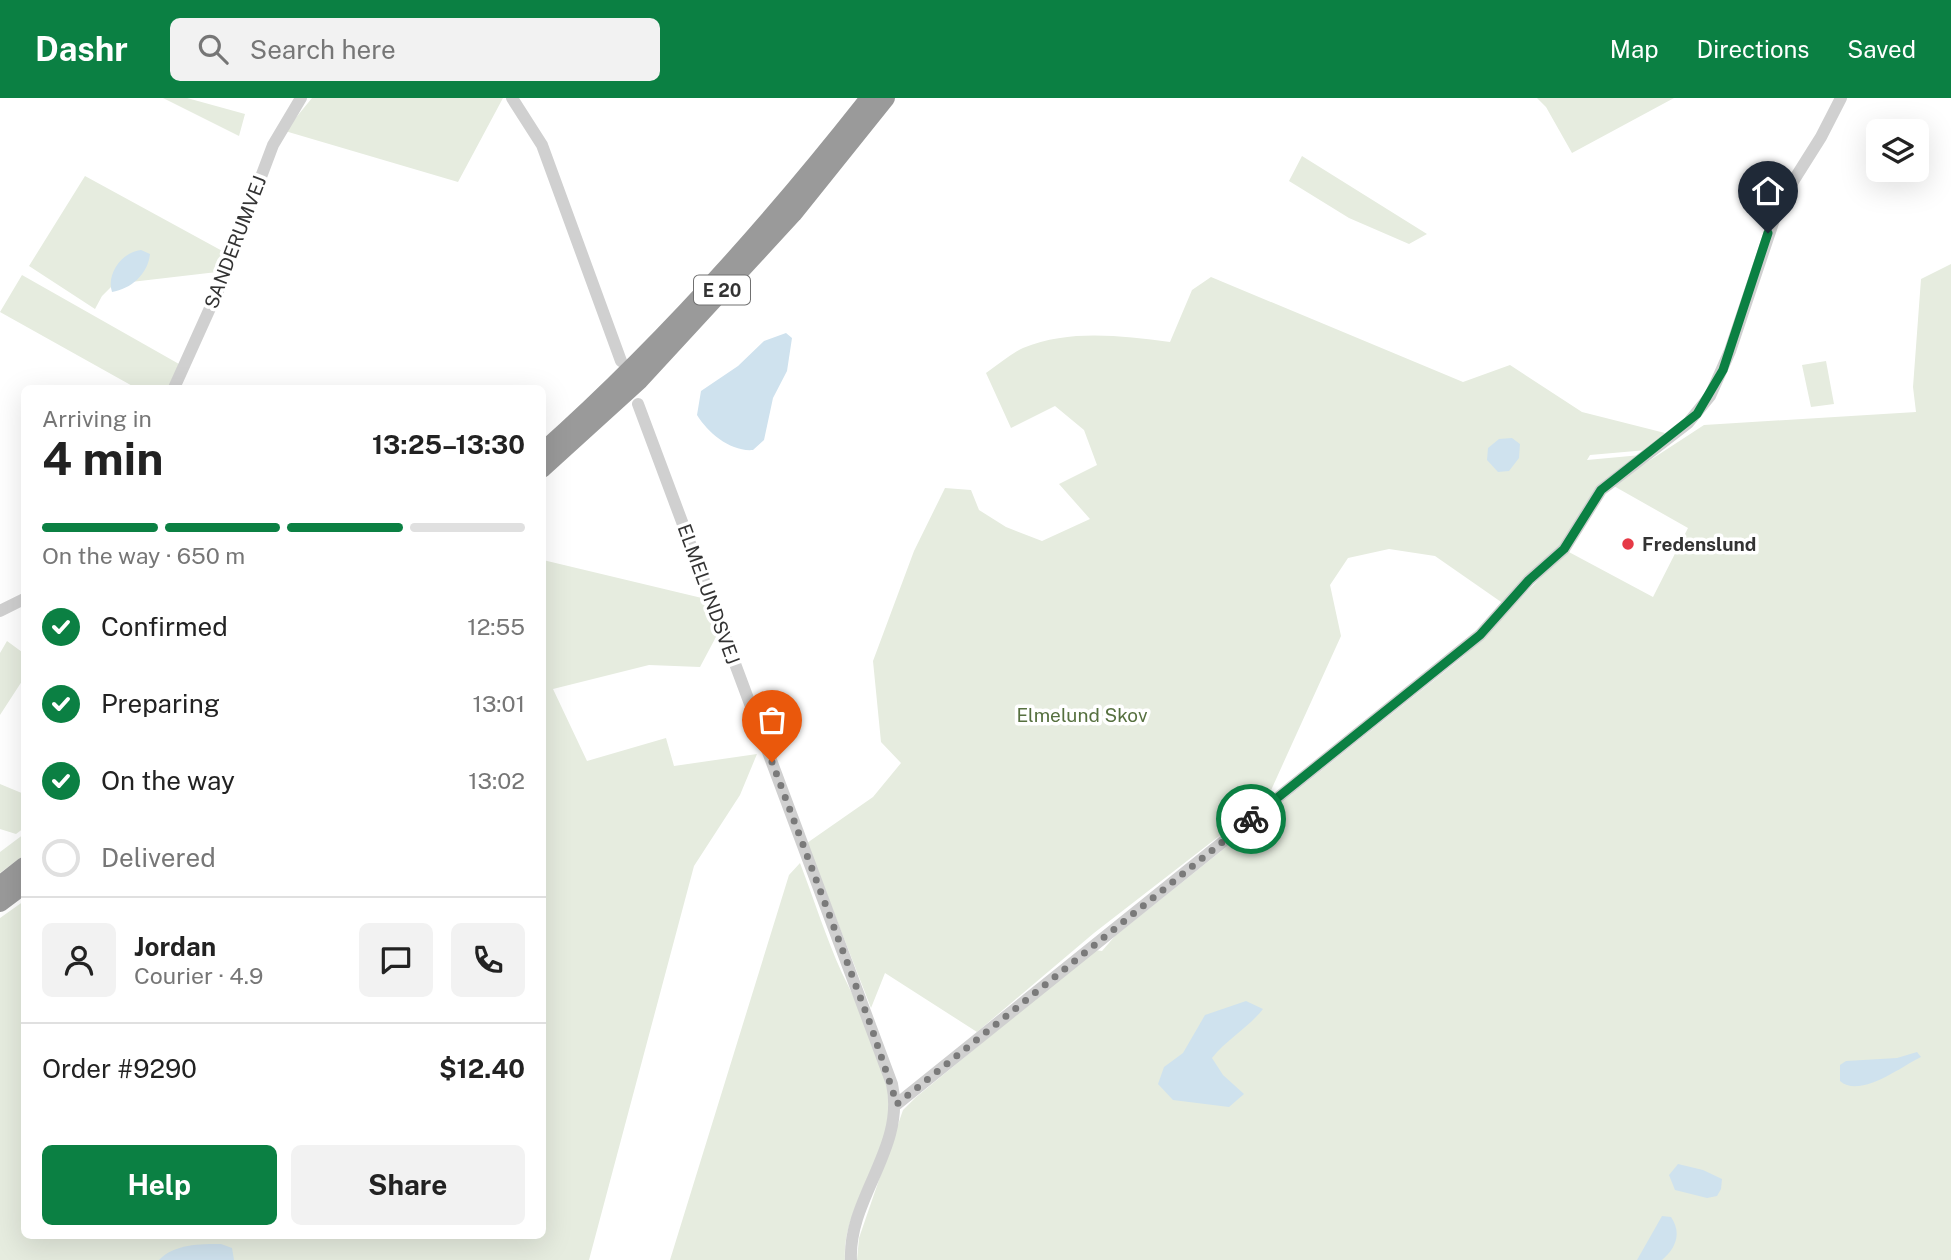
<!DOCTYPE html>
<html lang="en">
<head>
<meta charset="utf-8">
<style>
	:root { --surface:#fff; --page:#f2f2f2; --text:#222; --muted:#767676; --line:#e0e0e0; --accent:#0b8043 }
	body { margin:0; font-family:"Public Sans",sans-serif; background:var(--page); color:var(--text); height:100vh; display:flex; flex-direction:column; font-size:26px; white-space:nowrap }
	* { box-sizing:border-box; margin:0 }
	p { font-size:23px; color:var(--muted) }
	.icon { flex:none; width:38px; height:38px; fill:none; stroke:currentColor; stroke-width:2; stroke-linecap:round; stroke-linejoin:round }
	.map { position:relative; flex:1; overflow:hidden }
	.drawer { position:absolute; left:21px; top:287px; width:525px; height:854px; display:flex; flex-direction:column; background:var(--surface); border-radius:10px; box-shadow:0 7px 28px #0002 }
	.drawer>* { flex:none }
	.tools { position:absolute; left:1866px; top:21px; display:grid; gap:14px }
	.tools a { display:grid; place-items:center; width:63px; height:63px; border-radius:10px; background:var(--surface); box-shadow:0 7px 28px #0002; font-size:35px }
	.pin { position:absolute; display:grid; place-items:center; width:60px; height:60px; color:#fff; margin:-72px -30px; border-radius:50% 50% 50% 0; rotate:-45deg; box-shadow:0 0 7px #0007 }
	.pin .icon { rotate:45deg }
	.courier { position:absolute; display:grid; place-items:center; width:70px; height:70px; margin:-35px; border:5px solid #0b8043; border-radius:50%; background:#fff; color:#222; box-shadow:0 2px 9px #0007 }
	.overview em { font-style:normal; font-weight:700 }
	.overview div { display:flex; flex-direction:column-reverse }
	.overview { display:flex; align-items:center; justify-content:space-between; height:119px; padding:0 21px }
	h1 { font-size:46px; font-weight:700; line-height:52px }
	.bar { display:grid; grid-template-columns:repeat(4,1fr); gap:10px 7px; align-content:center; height:84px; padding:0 21px }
	.bar i { height:9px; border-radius:5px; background:var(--line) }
	.bar .active { background:var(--accent) }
	.bar p { grid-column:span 4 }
	.line { display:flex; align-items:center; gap:18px; padding:0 21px; border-top:2px solid var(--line) }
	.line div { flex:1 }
	.round { display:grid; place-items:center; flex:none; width:74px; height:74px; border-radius:10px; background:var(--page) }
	ol { padding:0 21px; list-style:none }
	li { display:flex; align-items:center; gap:21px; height:77px }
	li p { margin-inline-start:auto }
	li .icon { padding:7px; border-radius:50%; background:var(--accent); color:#fff; stroke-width:4 }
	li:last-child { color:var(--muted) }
	li i { width:38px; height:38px; border:4px solid var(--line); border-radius:50% }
	.cta { display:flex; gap:14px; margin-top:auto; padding:14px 21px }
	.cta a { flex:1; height:80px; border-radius:10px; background:var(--accent); color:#fff; font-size:28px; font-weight:700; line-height:80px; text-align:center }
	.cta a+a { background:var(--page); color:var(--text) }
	header { display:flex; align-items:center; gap:42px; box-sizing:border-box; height:98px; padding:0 35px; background:var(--accent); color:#fff }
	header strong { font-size:33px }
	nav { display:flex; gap:38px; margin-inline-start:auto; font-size:24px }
	.search { width:490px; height:63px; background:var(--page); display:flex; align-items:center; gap:18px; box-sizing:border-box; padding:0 24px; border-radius:10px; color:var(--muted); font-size:26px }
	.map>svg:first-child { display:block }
</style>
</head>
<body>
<header>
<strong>Dashr</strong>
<div class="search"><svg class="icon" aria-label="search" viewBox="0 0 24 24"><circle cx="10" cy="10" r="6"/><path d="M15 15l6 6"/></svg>Search here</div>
<nav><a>Map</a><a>Directions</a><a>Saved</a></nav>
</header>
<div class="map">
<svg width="1951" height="1162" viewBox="0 0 1951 1162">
	<rect width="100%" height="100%" fill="#fff"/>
	<path fill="#e6ecdf" d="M163 0H187L245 16 239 38Z
		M312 0H503L458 84 285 33Z
		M1537 0H1674L1572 55 1546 9Z
		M1302 58 1427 136 1409 146 1349 120 1289 83Z
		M85 78 226 155 217 174 114 186 102 198 95 211 29 168Z
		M1951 166V1162H857L859 1140 903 1012 915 1000 1095 852 1102 853 1115 838 1463 559 1567 453 1653 499 1688 430 1612 387 1704 327 1916 314 1913 289 1921 181Z
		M22 177 179 266 168 290H136L0 214Z
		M1211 179 1463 284 1510 267 1582 314 1665 335 1647 352 1590 357 1587 362 1641 357 1609 379 1560 450 1504 506 1435 458 1389 451 1348 460 1330 487 1341 538 1267 701 1094 835 977 934 885 875 871 910 807 745 873 699 901 665 881 644 873 563 914 453 945 390 971 392 979 412 1006 429 1042 443 1090 421 1059 386 1097 367 1084 332 1055 308 1011 330 986 275C998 267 1010 256 1023 250 1071 231 1120 238 1170 244L1192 192Z
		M1826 263 1834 306 1811 309 1802 267Z
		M543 462 706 501 717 537 700 569 649 567 553 591 587 663 666 640 674 668 757 656 740 697 694 768 589 1162H0V820L24 803V1138H542Z
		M7 543 22 554 24 552V580L0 617V555Z
		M0 686 24 696V730L16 736 0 731Z
		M24 736V757L0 775V754Z
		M800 765C814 801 826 840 842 875 858 908 889 967 890 1004 891 1053 841 1112 845 1162H670L789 777Z"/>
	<path fill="#cfe2ee" d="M141 152 150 156C148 176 131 191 112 194 106 176 122 154 141 152Z
		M786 235 792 240 787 273 773 300 764 342 753 352C731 354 708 335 697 317L701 293 738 268 764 243Z
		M1512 340 1520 346 1519 360 1509 373 1498 374 1487 362 1488 350 1499 341Z
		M1246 903 1263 911C1248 930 1227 941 1212 960L1223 977 1244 996 1229 1009 1173 1002 1158 986 1164 969 1183 955 1205 917Z
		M1917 954 1921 959C1902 968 1860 1001 1840 983V967L1846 963 1897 960Z
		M1678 1066 1703 1072 1722 1081 1721 1091 1717 1098 1707 1100 1675 1092 1669 1077Z
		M1662 1118 1671 1119C1682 1135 1676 1150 1662 1162H1637Z
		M221 1146 232 1150 234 1162H159C174 1146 200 1146 221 1146Z"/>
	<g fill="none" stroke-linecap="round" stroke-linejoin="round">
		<path stroke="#d0d0d0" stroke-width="12" d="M512 0 542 47 621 263
			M174 290 220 188 273 47 301 0
			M638 306 892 986C906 1050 848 1100 851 1162
			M0 513 24 501
			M897 1006 1480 537 1529 482 1564 451 1601 392 1688 325 1710 298 1730 253 1780 104 1821 39 1841 0"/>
		<path stroke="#9a9a9a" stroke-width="18" d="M542 354C662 247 770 126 869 0
			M542 371 640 282 793 116 886 0
			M0 787 24 768
			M0 805 24 787"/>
	</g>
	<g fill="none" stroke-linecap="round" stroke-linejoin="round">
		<path stroke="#7a7a7a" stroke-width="7" stroke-dasharray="0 12.6" d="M772 664 871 928 897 1006 1251 721"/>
		<path stroke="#0b8043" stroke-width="9" d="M1251 721 1480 537 1529 482 1564 451 1601 392 1697 316 1723 272 1768 135"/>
	</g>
	<circle fill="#e63946" stroke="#fff" stroke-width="2.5" cx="1628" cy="446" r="7"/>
	<g text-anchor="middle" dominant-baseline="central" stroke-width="7" stroke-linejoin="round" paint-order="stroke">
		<rect fill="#fff" stroke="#707070" stroke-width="2" x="694" y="177.5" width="56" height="29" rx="5"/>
		<g font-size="18" font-weight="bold" fill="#333">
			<text x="722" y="192">E 20</text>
		</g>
		<g font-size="19" fill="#333" stroke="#fff">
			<text transform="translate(235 144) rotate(-69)">SANDERUMVEJ</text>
			<text transform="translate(709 496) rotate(70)">ELMELUNDSVEJ</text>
		</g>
		<g font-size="19" font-weight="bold" fill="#333" stroke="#fff" text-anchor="start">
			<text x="1642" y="446">Fredenslund</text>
		</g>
		<g font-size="19" fill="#56703f" stroke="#fff">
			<text x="1082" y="617">Elmelund Skov</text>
		</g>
	</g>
</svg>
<div class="tools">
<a><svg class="icon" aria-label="layers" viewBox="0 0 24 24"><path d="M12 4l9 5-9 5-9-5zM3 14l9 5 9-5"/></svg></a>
</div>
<div class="pin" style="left:772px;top:664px;background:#ea580c"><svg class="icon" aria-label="bag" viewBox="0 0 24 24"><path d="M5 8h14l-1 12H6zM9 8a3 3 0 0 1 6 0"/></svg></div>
<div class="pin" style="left:1768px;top:135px;background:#1f2937"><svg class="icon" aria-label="home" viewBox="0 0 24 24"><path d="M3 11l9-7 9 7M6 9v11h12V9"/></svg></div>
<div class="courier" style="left:1251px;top:721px"><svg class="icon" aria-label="bike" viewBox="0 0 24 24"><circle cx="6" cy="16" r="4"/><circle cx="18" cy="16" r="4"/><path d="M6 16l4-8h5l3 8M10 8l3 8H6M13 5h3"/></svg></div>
<section class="drawer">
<div class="overview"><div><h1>4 min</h1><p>Arriving in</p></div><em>13:25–13:30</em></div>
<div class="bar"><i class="active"></i><i class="active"></i><i class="active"></i><i></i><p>On the way · 650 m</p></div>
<ol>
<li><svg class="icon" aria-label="check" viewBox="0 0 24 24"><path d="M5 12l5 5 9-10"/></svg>Confirmed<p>12:55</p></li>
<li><svg class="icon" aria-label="check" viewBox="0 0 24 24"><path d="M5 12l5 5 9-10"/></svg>Preparing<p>13:01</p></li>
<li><svg class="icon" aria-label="check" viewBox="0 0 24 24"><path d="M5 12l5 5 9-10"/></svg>On the way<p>13:02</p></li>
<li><i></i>Delivered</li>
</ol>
<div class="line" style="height:126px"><a class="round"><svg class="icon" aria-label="person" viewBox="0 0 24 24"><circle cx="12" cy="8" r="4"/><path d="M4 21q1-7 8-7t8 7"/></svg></a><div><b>Jordan</b><p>Courier · 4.9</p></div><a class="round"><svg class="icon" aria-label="chat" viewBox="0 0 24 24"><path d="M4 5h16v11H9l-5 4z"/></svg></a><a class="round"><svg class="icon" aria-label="phone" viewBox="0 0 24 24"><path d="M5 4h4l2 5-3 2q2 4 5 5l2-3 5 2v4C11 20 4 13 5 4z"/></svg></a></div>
<div class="line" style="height:91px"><div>Order #9290</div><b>$12.40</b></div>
<div class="cta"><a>Help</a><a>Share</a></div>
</section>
</div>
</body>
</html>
